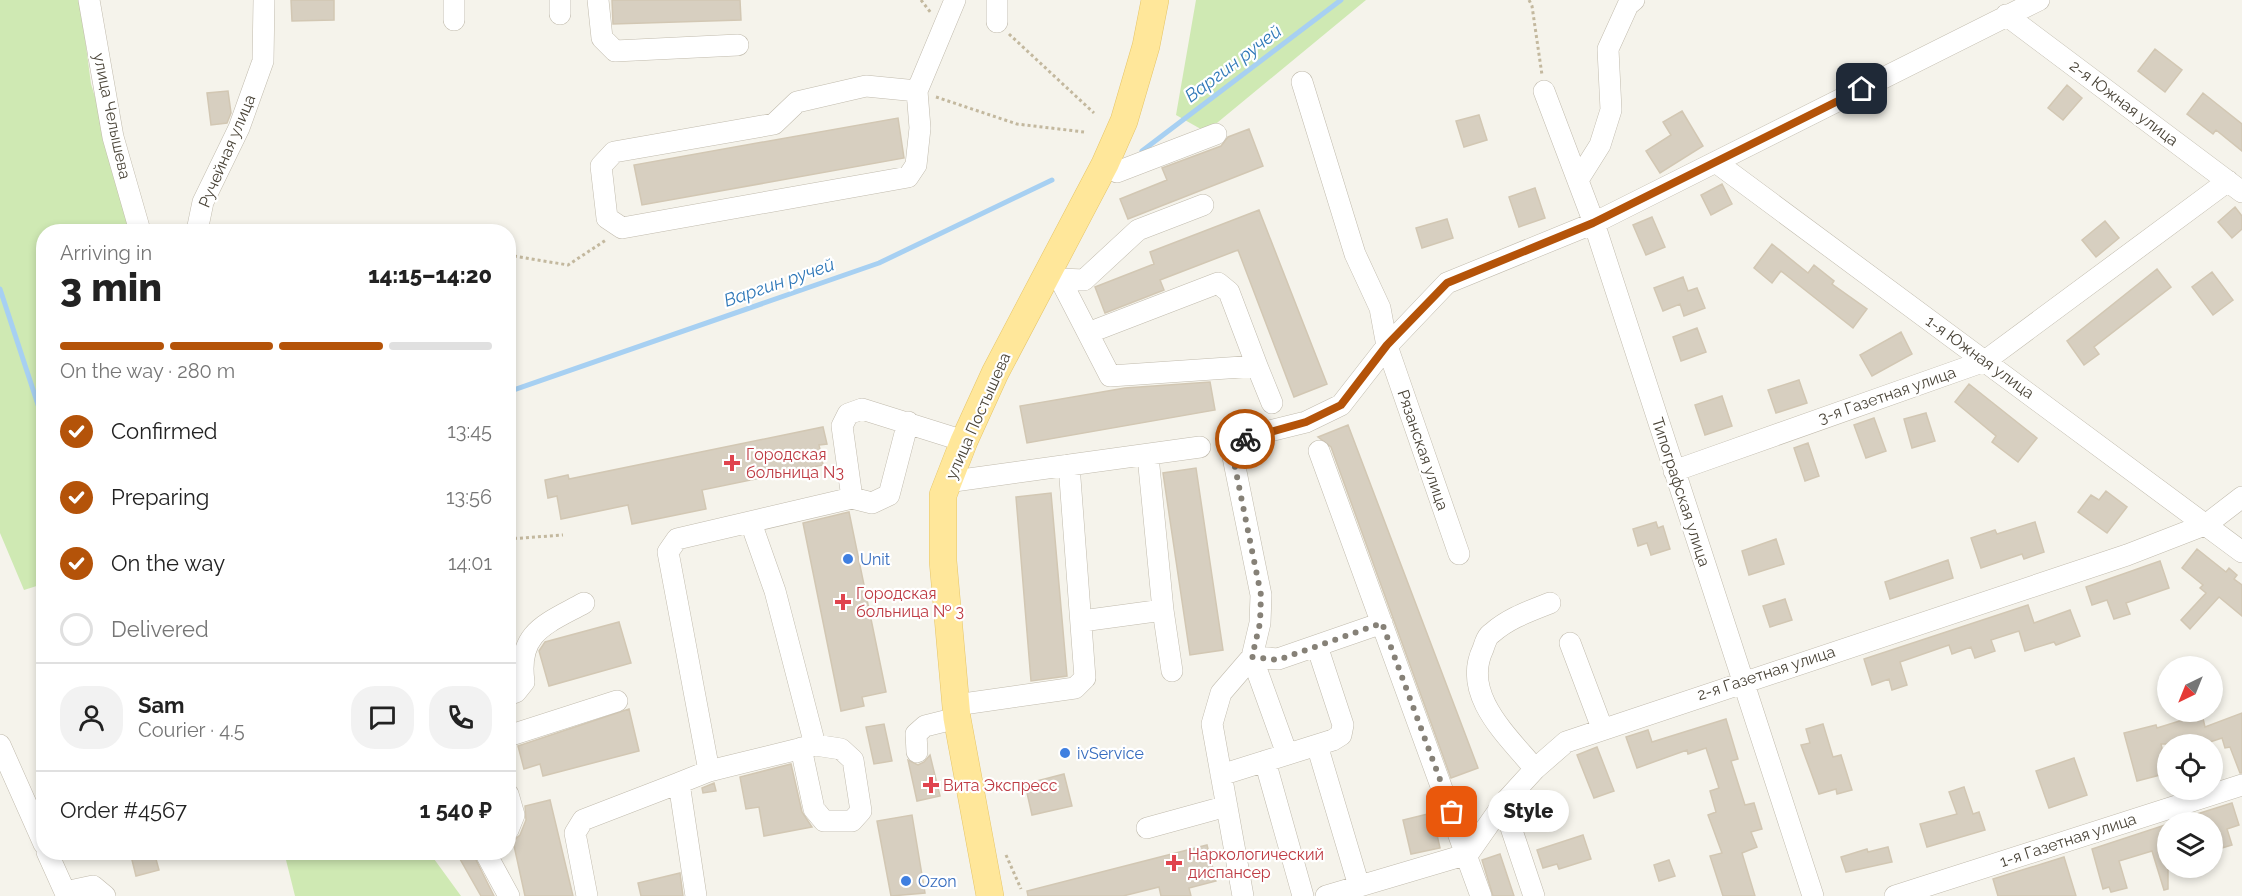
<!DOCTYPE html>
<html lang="en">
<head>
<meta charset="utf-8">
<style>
	:root { --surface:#fff; --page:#f2f2f2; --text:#222; --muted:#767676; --line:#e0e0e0; --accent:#b45309 }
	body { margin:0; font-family:Raleway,sans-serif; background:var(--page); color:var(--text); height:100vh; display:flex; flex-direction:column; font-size:22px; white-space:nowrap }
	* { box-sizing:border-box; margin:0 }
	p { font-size:20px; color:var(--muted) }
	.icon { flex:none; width:33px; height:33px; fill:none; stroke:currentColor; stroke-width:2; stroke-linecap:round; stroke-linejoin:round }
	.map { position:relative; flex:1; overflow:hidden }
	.panel { position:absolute; left:36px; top:224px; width:480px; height:636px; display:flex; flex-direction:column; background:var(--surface); border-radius:24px; box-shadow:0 3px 9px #0003 }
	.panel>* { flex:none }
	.needle { width:39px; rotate:223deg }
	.fabs { position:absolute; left:2157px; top:656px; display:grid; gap:12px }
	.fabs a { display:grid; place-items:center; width:66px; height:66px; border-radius:50%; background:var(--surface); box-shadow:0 3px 9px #0003; font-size:30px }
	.pin { position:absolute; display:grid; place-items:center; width:51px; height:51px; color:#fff; margin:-26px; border-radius:12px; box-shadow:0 3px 9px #0006 }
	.courier { position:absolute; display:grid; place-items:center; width:60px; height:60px; margin:-30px; border:4px solid #b45309; border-radius:50%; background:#fff; color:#222; box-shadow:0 2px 8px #0007 }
	.bubble { position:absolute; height:42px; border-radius:21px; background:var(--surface); box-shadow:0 3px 9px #0003; font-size:20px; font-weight:800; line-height:42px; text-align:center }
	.head em { font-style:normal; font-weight:800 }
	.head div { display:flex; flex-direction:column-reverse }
	.head { display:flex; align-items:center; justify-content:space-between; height:102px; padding:0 24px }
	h1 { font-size:39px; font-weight:800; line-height:45px }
	.bar { display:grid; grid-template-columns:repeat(4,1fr); gap:9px 6px; align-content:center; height:72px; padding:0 24px }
	.bar i { height:8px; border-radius:4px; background:var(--line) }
	.bar .selected { background:var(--accent) }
	.bar p { grid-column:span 4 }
	.line { display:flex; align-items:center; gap:15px; padding:0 24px; border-top:2px solid var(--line) }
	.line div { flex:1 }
	.round { display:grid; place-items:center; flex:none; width:63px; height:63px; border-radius:24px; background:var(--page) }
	ol { padding:0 24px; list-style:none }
	li { display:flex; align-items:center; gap:18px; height:66px }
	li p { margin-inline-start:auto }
	li .icon { padding:6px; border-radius:50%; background:var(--accent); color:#fff; stroke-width:4 }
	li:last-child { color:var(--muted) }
	li i { width:33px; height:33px; border:3px solid var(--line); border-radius:50% }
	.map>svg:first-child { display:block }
</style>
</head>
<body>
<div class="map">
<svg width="2242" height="896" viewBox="0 0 2242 896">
	<rect width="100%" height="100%" fill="#f5f3eb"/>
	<path fill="#cfe9b3" d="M0 0H80L91 84 137 231H44L43 584 24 590 0 533Z
		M1196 0H1366L1206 132 1176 115Z
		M284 852H429L461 896H295Z"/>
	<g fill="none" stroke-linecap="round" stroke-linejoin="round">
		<path stroke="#a7d0f2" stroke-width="5" d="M1142 151 1341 0
			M0 289 44 423
			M508 392 879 263 1052 180"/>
	</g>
	<path fill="#d7cfc0" stroke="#d2c7b3" stroke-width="1.5" d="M291 0H334V20L292 21Z
		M612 0H740L741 20 613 24Z
		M2155 49 2182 70 2165 92 2138 71Z
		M2067 85 2082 98 2063 120 2048 108Z
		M228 91 231 113 227 123 211 125 207 93Z
		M2203 93 2242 124V151L2216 130 2213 134 2187 114Z
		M1682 111 1703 146 1660 173 1646 151 1671 135 1663 122Z
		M1479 115 1487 140 1464 147 1456 121Z
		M898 118 904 158 642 205 634 165Z
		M1249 129 1263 166 1128 219 1120 199 1167 180 1162 168 1221 146 1228 137Z
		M1722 184 1732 204 1711 215 1701 195Z
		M1535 188 1545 218 1519 227 1509 197Z
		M2235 207 2242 216V229L2232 238 2218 222Z
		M1259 210 1327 384 1294 397 1238 250 1160 280 1164 290 1105 313 1095 287 1154 264 1150 252Z
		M1652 217 1665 247 1646 255 1633 225Z
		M1447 219 1453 238 1422 248 1416 228Z
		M2105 221 2119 238 2096 257 2082 240Z
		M1772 244 1808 273 1814 265 1834 281 1832 284 1867 309 1853 328 1781 271 1772 283 1754 268Z
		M2157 269 2171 287 2094 347 2099 354 2084 365 2067 341Z
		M2212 272 2233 300 2213 315 2192 287Z
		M1683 277 1688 291 1697 288 1705 308 1684 316 1680 304 1663 311 1654 288Z
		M1697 328 1706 352 1681 361 1673 337Z
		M1901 332 1912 354 1872 376 1860 355Z
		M1799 380 1807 403 1776 413 1768 390Z
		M1210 382 1215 410 1027 443 1020 406 1125 388Z
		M1969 384 2037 438 2018 462 1992 442 1996 436 1955 402Z
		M1722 396 1732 426 1705 435 1695 405Z
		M1926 413 1935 441 1912 448 1904 419Z
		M1874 418 1886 451 1866 458 1854 425Z
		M1348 425 1478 768 1451 778 1331 447 1318 437Z
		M823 427 827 444 819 445 823 465 702 490 706 509 632 524 628 505 561 519 557 496 548 498 545 480 568 475 569 479Z
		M1808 443 1819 476 1805 481 1794 448Z
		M1196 468 1223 650 1190 655 1163 473Z
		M2106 491 2127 507 2107 533 2078 512 2091 495 2099 500Z
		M1051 493 1067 676 1031 681 1016 497Z
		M849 512 886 692 862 697 864 706 841 711 803 523Z
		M1656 522 1658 528 1663 526 1670 549 1651 555 1647 543 1638 546 1633 529Z
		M2035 522 2044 552 2024 559 2022 554 1981 568 1971 538 1995 530 1997 534Z
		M1776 539 1784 564 1749 575 1742 551Z
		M2197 549 2226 572 2229 568 2237 575 2234 579 2242 585V616L2219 597 2190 629 2181 620 2206 593 2200 588 2203 585 2182 568Z
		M1948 560 1953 578 1890 599 1885 582Z
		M2160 561 2169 588 2126 603 2130 614 2114 619 2107 600 2092 605 2086 587Z
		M1785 599 1792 620 1770 627 1763 606Z
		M2028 605 2034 623 2070 610 2080 636 2056 645 2054 642 2025 651 2019 631 1991 640 1995 651 1975 658 1971 647 1952 654 1949 645 1900 662 1907 685 1892 690 1889 679 1872 685 1864 659Z
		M619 622 631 663 549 686 539 651 545 642Z
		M629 709 639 751 543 776 540 764 524 769 518 746Z
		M2242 713V773H2240L2230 747 2225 748 2222 738 2204 744H2161L2168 773 2137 781 2124 733 2156 725 2157 728 2202 714 2205 727Z
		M1726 719 1738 759 1731 761 1745 805 1754 803 1762 829 1751 832 1757 847 1742 853 1755 896H1723L1710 856 1722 853 1708 815 1716 812 1710 791 1719 788 1706 748 1688 754 1687 750 1637 768 1626 737 1648 730 1652 742Z
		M884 724 892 761 874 764 866 727Z
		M1823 724 1833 757 1841 755 1852 790 1837 794 1836 789 1819 794 1801 745 1810 743 1806 729Z
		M1597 747 1614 791 1594 798 1577 755Z
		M930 755 940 796 917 801 908 760 918 765 924 762Z
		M2074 758 2087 795 2049 808 2036 771Z
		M791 764 802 812 812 827 764 836 759 807 746 809 740 777Z
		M1064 774 1072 806 1032 815 1025 784Z
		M714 783 716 791 703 793 702 788Z
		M1964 787 1973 814 1979 812 1985 830 1927 847 1920 824 1957 814 1949 792Z
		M550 800 573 896H525L513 841 520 835 526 820 525 806Z
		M2232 803 2239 825 2227 829 2232 845 2212 851V822H2182L2181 819Z
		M1432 813 1440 848 1411 854 1403 820Z
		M912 815 925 893 891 896 877 821Z
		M2168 824V889L2164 890 2152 851 2119 861 2127 888 2111 892 2109 887 2103 889 2092 849Z
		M1583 835 1591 859 1559 869 1557 864 1543 868 1537 850Z
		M1207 845 1216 881 1189 888 1191 896H1161L1159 887 1123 896H1028L1027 891Z
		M1888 847 1892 862 1846 872 1841 857 1867 849 1868 852Z
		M130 852H154L159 870 136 876Z
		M456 852H472L494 896H481Z
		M1500 854 1514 896H1493L1482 860Z
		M2064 857 2076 896H1998L1993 879Z
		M1669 860 1675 876 1659 881 1654 865Z
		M680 873 683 896H641L638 883Z"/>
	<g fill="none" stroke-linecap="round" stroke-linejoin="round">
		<defs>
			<path id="minor" d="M89 0 113 137 140 231
				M454 0V20
				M598 0 602 38 615 51 738 45
				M997 0V22
				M560 14V0
				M2006 15 2242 192
				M1302 82 1355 254 1380 308 1387 346 1459 554
				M917 91 866 86 797 102 774 124 614 152 601 166 607 218 622 228 908 177 916 165 920 128 917 91 955 0
				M1544 91 1594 223 1813 896
				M1717 163 2242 552
				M1105 164 1117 172 1216 134
				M1578 180 1600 145 1611 110 1608 49 1628 5 1634 0
				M197 231 203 202 239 128 263 61 264 0
				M1049 272 1060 279 1110 376 1257 366 1272 403
				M1060 279 1084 280 1138 230 1203 205
				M1088 333 1218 283 1229 292 1257 366
				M1319 451 1481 896
				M1148 456 1163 610 1172 671
				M1674 471 1985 361 2228 181
				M947 482 1200 447
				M852 498 842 426 848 414 862 409 964 441
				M1082 621 1163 610
				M1570 643 1602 728
				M1252 657 1278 659 1382 623
				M508 695 516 692 524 682C517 632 546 624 584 603
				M956 705 1075 688 1085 678 1069 465
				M508 736 617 701
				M0 745 44 844
				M1317 745 1359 886
				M801 748 814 809 824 821H852L861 811 853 760 841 749 815 745
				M917 752 916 734 925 726 957 718
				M1287 754 1252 657 1260 623 1261 595 1233 457 1238 444 1249 436 1306 422 1341 405 1387 346 1447 283 1594 223 2039 0
				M1265 761 1303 896
				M1535 769C1508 736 1461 695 1483 649 1485 643 1487 636 1492 633 1509 618 1530 611 1550 603
				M709 771 815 745 775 591 751 523
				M1221 775 1333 740 1341 735 1343 725 1317 646
				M508 794 514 815 508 830
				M1503 804 1534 896
				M1147 828 1227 806
				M47 852 65 892 93 886 105 896
				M485 852 509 896
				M587 896 575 833 583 820 679 783
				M696 896 679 783 709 771 668 552 677 539 852 498 872 503 889 495 908 422
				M1243 896 1212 724 1221 693 1252 657
				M1326 896 1468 854 1503 804 1535 769 1566 742 2127 555 2207 524 2242 497
				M1895 896 2242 785"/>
			<path id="major" d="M990 896 957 718 943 561V495L964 441 995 373 1105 164 1124 121 1146 46 1155 0"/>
		</defs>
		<use href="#minor" stroke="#c1bbad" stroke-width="22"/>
		<use href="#major" stroke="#e6c568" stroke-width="28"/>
		<path stroke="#c3b89e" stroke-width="3" stroke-dasharray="3 3" stroke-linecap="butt" d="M921 0 931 13
			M1529 0 1532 6 1542 75
			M1009 34 1094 113
			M936 97 1017 124 1084 132
			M508 255 568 265 606 240
			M508 539 563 535
			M1006 855 1021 889"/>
		<use href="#minor" stroke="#fff" stroke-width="21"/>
		<use href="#major" stroke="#ffe79a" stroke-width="27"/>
	</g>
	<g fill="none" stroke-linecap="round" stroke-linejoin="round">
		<path stroke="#868177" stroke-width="6" stroke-dasharray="0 10.8" d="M1245 439 1238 444 1233 457 1261 595 1260 623 1252 657 1278 660 1382 623 1452 812"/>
		<path stroke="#b45309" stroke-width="8" d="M1245 439 1306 422 1341 405 1387 345 1447 283 1593 223 1862 89"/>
	</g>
	<g fill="#e0444e" stroke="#fff" stroke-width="2">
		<path d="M729 454h6v6h6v6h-6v6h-6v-6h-6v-6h6z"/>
		<path d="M840 593h6v6h6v6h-6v6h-6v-6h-6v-6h6z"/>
		<path d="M928 776h6v6h6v6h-6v6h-6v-6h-6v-6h6z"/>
		<path d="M1171 854h6v6h6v6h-6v6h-6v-6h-6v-6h6z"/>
	</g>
	<g fill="#3f7fe0" stroke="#fff" stroke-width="2">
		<circle cx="848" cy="559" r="6"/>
		<circle cx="1065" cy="753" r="6"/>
		<circle cx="906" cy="881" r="6"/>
	</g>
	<g text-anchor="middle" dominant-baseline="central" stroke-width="4.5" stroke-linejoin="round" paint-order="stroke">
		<g font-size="16" fill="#4a4438" stroke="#fff">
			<text transform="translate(2124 103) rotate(37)">2-я Южная улица</text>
			<text transform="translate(112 116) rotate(78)">улица Челышева</text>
			<text transform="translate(227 151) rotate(-67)">Ручейная улица</text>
			<text transform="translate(1980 357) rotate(36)">1-я Южная улица</text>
			<text transform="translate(1887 395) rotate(-19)">3-я Газетная улица</text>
			<text transform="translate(978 416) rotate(-66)">улица Постышева</text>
			<text transform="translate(1423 450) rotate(71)">Рязанская улица</text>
			<text transform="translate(1681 492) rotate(72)">Типографская улица</text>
			<text transform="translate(1766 673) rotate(-18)">2-я Газетная улица</text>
			<text transform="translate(2068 840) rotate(-18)">1-я Газетная улица</text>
		</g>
		<g font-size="16" fill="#be3a42" stroke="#fff" text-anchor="start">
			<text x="746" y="454">Городская<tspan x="746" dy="18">больница N3</tspan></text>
			<text x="856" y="593">Городская<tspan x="856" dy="18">больница № 3</tspan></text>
			<text x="943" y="785">Вита Экспресс</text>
			<text x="1188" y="854">Наркологический<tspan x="1188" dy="18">диспансер</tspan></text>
		</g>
		<g font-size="16" fill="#366cbe" stroke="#fff" text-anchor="start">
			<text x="860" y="559">Unit</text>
			<text x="1077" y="753">ivService</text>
			<text x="918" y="881">Ozon</text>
		</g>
		<g font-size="18" font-style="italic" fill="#2f78b8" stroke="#fff">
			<text transform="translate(1233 63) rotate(-37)">Варгин ручей</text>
			<text transform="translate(779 282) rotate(-19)">Варгин ручей</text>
		</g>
	</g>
</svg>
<div class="fabs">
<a><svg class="needle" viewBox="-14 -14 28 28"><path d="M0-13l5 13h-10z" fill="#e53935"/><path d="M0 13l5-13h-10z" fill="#767676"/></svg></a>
<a><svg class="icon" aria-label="locate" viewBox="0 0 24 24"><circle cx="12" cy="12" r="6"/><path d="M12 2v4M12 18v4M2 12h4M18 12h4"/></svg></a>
<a><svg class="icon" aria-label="layers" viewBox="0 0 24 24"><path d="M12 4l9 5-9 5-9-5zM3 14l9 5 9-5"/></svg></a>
</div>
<div class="pin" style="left:1452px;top:812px;background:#ea580c"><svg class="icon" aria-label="bag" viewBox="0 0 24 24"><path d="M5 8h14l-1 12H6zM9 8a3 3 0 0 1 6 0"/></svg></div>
<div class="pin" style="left:1862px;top:89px;background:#1f2937"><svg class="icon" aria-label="home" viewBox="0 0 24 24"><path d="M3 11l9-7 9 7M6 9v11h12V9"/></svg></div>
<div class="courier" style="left:1245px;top:439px"><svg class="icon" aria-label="bike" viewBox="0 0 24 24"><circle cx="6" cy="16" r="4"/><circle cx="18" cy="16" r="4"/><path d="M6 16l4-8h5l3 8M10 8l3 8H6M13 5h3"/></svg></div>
<div class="bubble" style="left:1488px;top:790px;width:81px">Style</div>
<section class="panel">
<div class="head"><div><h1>3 min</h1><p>Arriving in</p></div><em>14:15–14:20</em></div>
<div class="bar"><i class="selected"></i><i class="selected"></i><i class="selected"></i><i></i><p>On the way · 280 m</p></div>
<ol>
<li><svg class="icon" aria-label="check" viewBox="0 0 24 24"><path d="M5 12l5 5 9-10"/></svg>Confirmed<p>13:45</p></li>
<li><svg class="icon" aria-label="check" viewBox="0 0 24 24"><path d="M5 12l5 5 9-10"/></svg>Preparing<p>13:56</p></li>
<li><svg class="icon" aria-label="check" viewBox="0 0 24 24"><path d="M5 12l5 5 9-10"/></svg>On the way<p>14:01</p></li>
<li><i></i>Delivered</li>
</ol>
<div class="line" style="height:108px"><a class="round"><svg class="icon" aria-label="person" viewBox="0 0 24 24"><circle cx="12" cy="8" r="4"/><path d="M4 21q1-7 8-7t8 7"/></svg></a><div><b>Sam</b><p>Courier · 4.5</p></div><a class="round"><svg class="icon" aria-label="chat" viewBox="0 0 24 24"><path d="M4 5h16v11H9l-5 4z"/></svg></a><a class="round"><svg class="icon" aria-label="phone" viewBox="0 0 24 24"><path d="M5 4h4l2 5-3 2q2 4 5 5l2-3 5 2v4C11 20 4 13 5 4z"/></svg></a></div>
<div class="line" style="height:78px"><div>Order #4567</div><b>1 540 ₽</b></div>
</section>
</div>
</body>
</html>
